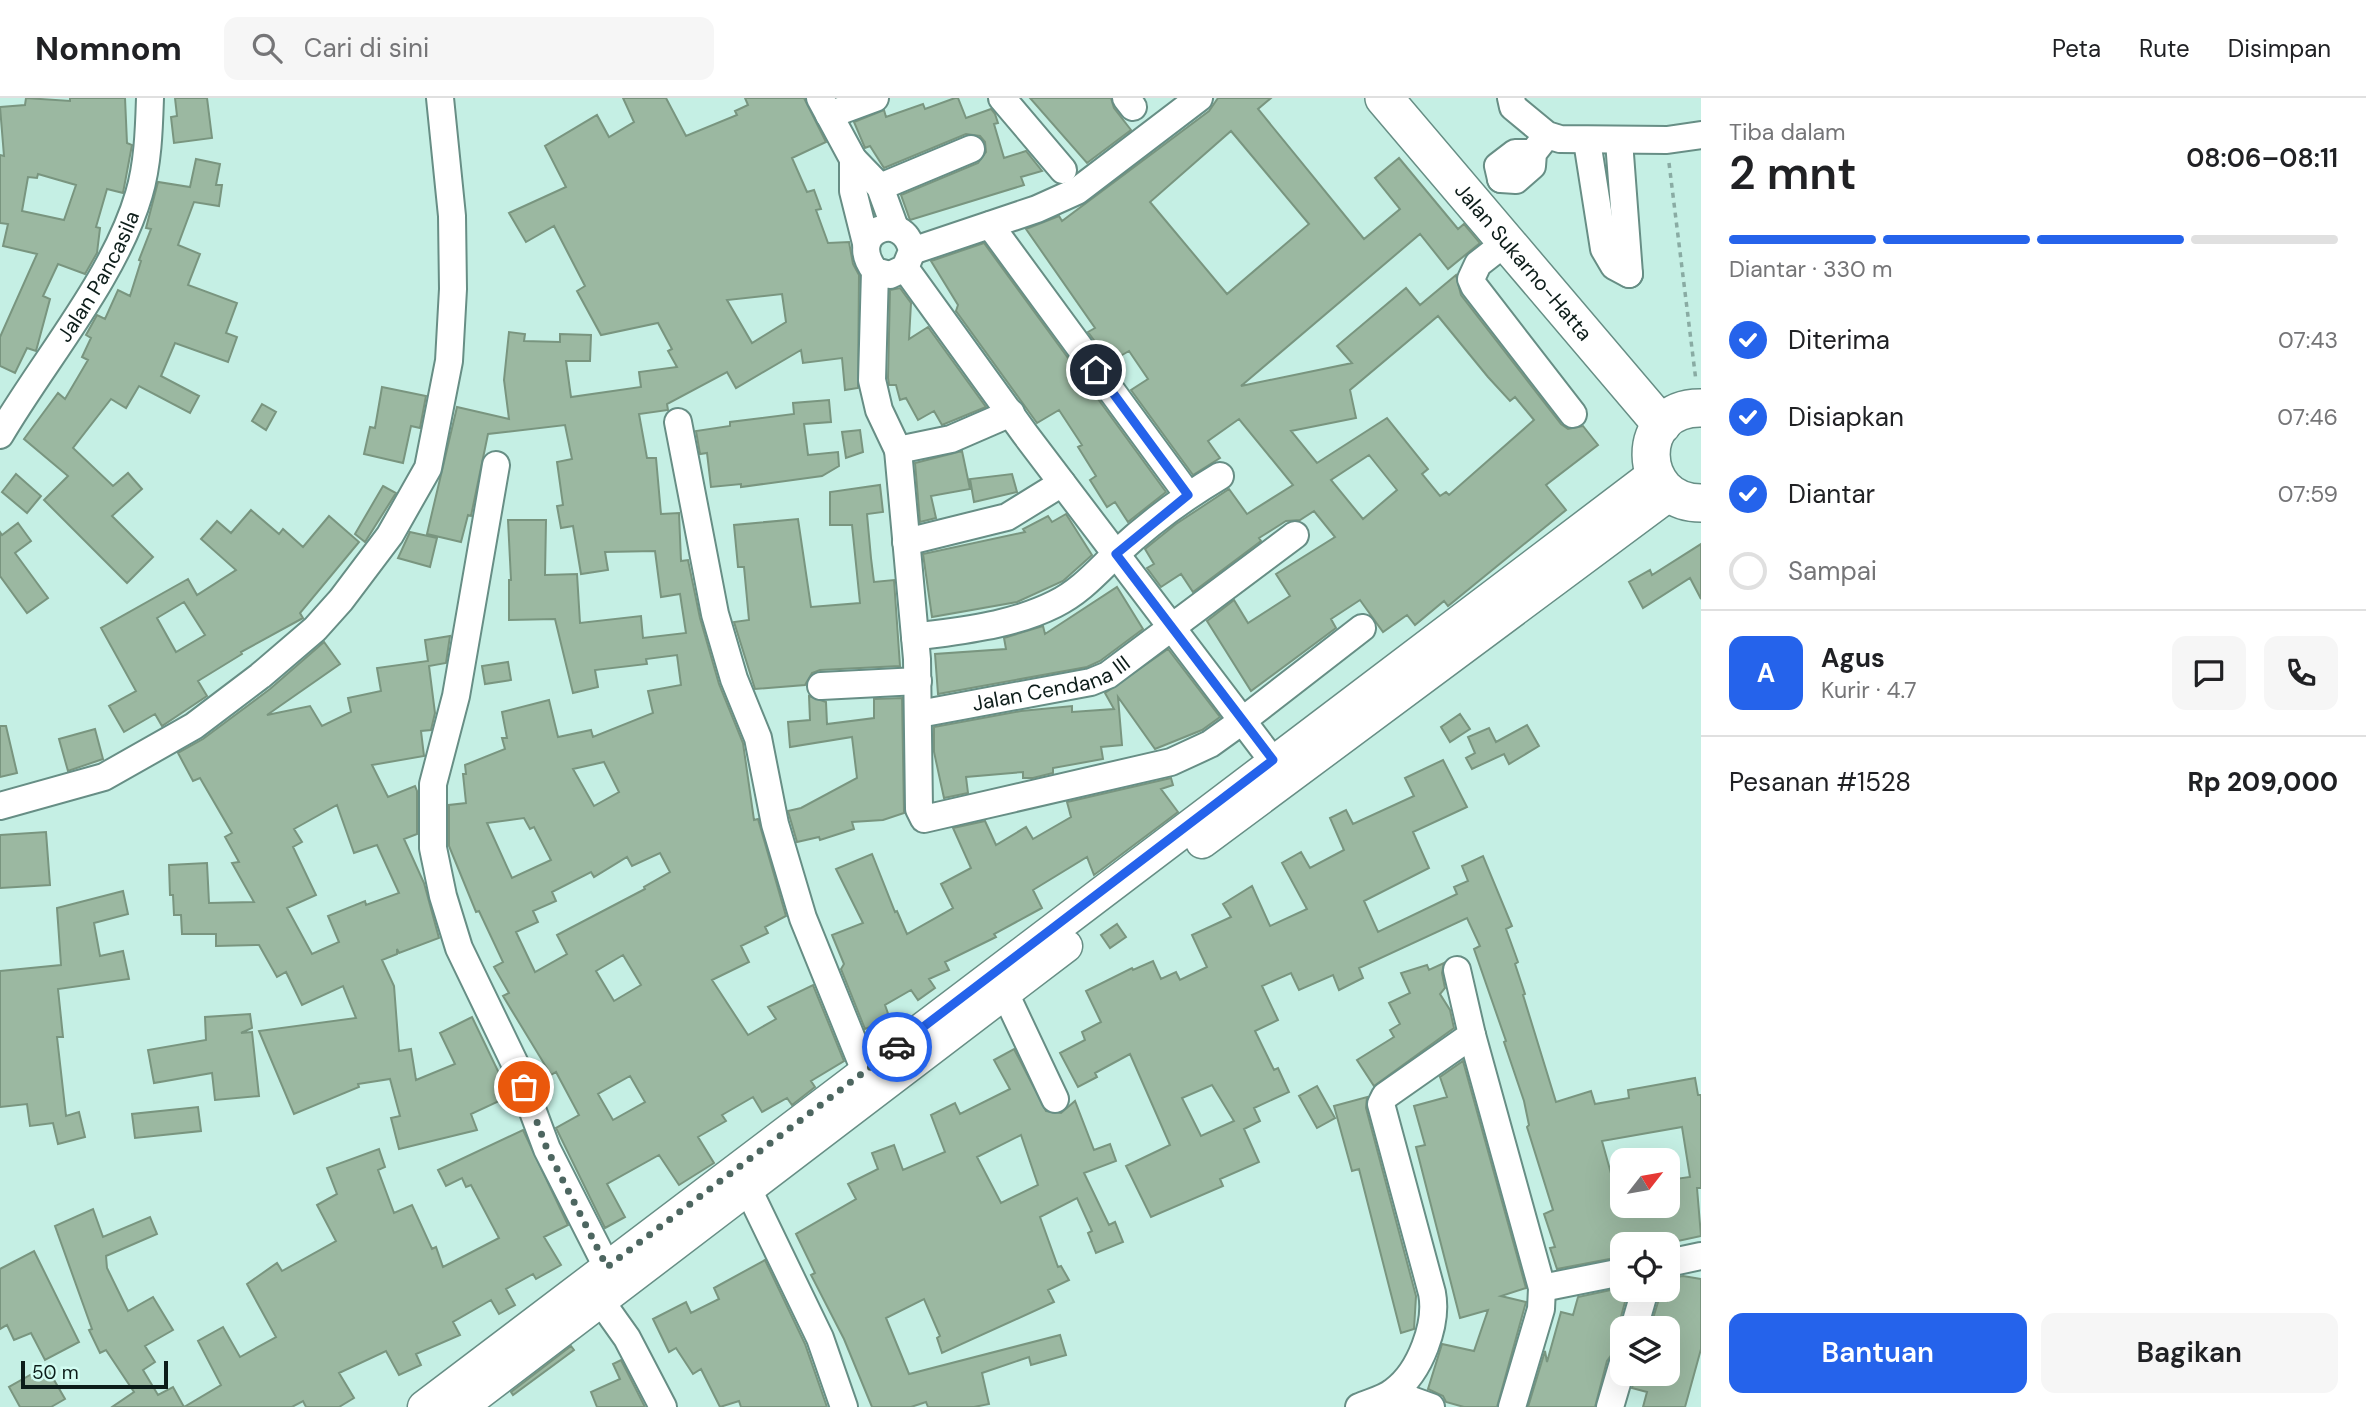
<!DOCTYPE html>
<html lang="id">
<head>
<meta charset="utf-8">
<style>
	:root { --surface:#fff; --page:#f6f6f6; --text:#202124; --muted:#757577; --line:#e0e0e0; --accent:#2563eb }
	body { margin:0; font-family:"DM Sans",sans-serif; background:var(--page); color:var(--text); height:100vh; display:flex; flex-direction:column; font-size:26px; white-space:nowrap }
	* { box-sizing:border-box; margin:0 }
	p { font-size:23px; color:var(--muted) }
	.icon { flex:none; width:38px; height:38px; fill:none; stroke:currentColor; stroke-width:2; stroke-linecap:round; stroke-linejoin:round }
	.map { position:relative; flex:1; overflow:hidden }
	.sheet { display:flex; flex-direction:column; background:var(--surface); width:665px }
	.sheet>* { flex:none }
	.needle { width:46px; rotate:59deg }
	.fabs { position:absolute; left:1610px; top:1050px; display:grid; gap:14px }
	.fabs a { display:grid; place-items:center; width:70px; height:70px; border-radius:14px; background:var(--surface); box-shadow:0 7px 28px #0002; font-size:35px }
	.scale { position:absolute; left:21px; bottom:18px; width:147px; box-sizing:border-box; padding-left:7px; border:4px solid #0c1c19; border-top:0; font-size:19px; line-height:24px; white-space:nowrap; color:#0c1c19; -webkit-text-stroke:5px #d2fcf1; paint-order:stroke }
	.pin { position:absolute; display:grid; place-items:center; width:60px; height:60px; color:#fff; margin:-30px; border:4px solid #fff; border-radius:50%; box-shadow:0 2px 7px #0007 }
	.courier { position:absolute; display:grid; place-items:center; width:70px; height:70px; margin:-35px; border:5px solid #2563eb; border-radius:50%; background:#fff; color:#222; box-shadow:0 2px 9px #0007 }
	.overview em { font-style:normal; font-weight:600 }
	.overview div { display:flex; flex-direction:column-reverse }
	.overview { display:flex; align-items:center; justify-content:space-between; height:119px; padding:0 28px }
	h1 { font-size:46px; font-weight:600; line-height:52px }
	.bar { display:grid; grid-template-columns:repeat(4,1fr); gap:10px 7px; align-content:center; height:84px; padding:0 28px }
	.bar i { height:9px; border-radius:5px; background:var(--line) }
	.bar .selected { background:var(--accent) }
	.bar p { grid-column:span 4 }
	.line { display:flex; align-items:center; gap:18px; padding:0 28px; border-top:2px solid var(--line) }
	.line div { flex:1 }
	.round { display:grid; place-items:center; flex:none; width:74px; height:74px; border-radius:14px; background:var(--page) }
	ol { padding:0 28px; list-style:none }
	li { display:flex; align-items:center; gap:21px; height:77px }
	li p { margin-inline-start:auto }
	li .icon { padding:7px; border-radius:50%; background:var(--accent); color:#fff; stroke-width:4 }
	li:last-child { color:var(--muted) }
	li i { width:38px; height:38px; border:4px solid var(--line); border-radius:50% }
	.primary-button { display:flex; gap:14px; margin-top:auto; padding:14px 28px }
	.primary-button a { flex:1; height:80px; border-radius:14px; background:var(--accent); color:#fff; font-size:28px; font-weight:600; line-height:80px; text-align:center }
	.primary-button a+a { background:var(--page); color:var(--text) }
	header { display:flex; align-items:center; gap:42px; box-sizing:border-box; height:98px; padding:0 35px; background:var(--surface); border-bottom:2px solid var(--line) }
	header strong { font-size:33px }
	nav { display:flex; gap:38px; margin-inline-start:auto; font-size:24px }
	.search { width:490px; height:63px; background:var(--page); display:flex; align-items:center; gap:18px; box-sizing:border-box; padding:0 24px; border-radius:14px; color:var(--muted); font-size:26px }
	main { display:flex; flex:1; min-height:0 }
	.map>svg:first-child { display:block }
</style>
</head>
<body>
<header>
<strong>Nomnom</strong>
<div class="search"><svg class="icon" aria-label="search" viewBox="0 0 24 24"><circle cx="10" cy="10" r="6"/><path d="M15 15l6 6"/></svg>Cari di sini</div>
<nav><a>Peta</a><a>Rute</a><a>Disimpan</a></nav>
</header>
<main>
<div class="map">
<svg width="1701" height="1309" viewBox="0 0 1701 1309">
	<rect width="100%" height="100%" fill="#c5efe4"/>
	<path fill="#9bb8a1" stroke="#79957f" stroke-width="2" fill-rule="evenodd" d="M26 0 70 3V0H125L127 45 132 47 123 95 107 91 96 129 100 130 97 155 85 176 58 166 43 198 50 201 36 253 27 250 15 275 0 268V239L37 156 3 148 8 126 0 125V57L4 58 0 9 25 7ZM38 76 76 87 64 122 22 113 28 79 37 80Z
		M175 0H207L212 40 174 45 171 19 177 18Z
		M623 0H666L686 38 737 17 735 13 748 7 745 0H804L826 44 792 60 807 94 814 92 821 111 816 112 828 145 849 144 853 166 859 177 858 290 845 292 842 260 803 265 801 252 736 290 727 274 667 306 668 312 639 316 647 360H656L661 416 679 415 681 463 688 462 700 520 719 586 743 645 754 722 758 721 786 818 765 829 768 835 741 848 749 864 712 882 748 937 776 921 768 909 813 887 844 963 811 983 815 989 792 1007 787 1000 762 1014 753 999 722 1017 726 1023 698 1039 714 1065 679 1087 659 1057 607 1086 625 1119 605 1130 556 1030 579 1017 556 974 551 977 503 898 509 895 494 869 503 864 479 813 476 814 449 748V707L466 705 463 676H466L465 667 505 651 502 640H507L502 614 549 602 558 639 591 632 593 639 653 615 648 593 681 587 677 557 646 561 647 566 595 572 598 589 573 595 555 521 509 522V482H511L508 422H546L545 477 577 476 580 525 641 518 643 540 686 535 680 496 661 499 655 453 605 454 608 472 581 476 573 428 561 430 557 408 563 407 557 364 572 361 565 327 488 336 471 418 468 417 461 444 427 436 457 309 509 321 504 282 509 234 525 236 524 243 560 244V236L591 237 590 263H566L571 299 641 289 639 274 677 269 668 253 672 251 658 225 601 237 577 193 585 188 554 128 526 144 509 115 566 89 545 48 597 17 609 39 634 24ZM782 196 786 224 752 245 727 202ZM604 664 619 694 594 708 573 671ZM524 720 530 731 534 729 551 762 512 780 487 725ZM660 755 670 774 644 789 645 791 557 837 567 856 535 874 516 834 538 824 533 813 556 803 552 794 591 774 594 779 627 759 632 768ZM623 857 641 887 614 903 596 873ZM630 978 645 1004 613 1022 598 996Z
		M955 0H958L966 20 991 11 995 16 998 25 994 26 1004 60 1026 53 1042 73 1021 79 1024 87 910 122 901 97 978 65 986 54 985 44 980 38 966 36 884 70 870 48 865 50 854 24 884 12 886 19 923 6 925 11Z
		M1030 0H1111L1114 10 1131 32 1087 65Z
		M1218 0H1271L1258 11 1364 141 1400 111 1375 80 1399 60 1458 131 1464 126 1480 145 1448 171 1420 136 1241 288 1352 265 1337 248 1406 190 1420 207 1456 177 1461 197 1561 326 1568 331 1583 328 1598 347 1546 387 1566 412 1448 508 1444 503 1415 527 1407 517 1383 534 1360 502 1331 521 1336 530 1251 593 1207 523 1234 502 1248 525 1290 498 1276 476 1335 439 1314 413 1300 422 1286 423 1259 440 1261 443 1193 494 1181 476 1161 489 1147 470 1154 466 1145 451 1176 426 1229 391 1247 416 1293 387 1239 321 1208 343 1220 360 1193 377 1131 292 1148 281 1129 253 1110 264 1088 234 1095 230 1026 131 1059 118 1062 123 1209 13ZM1231 33 1309 126 1227 196 1150 104ZM1438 218 1488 279 1510 303 1515 299 1534 322 1449 397 1446 394 1440 398 1422 376 1428 371 1387 320 1317 365 1291 333 1356 320 1350 292ZM1369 357 1397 392 1363 421 1331 382Z
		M196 61 220 66 216 87H222L219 108 194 104 178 147 200 156 188 187 237 205 226 235 237 239 228 264 175 245 161 278 199 298 190 315 139 288 126 310 111 301 73 350 113 388 128 375 142 391 112 418 153 459 127 485 44 402 68 378 24 341 58 295 65 301 88 262 82 259 91 240 86 237 97 217 105 221 118 192 130 198 141 163 139 162 151 131 146 130 158 84 190 89Z
		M984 145 1166 394 1128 424 1115 404 1107 409 1090 382 1096 378 1078 349 1082 347 1059 312 1037 325 956 213 958 207 931 163Z
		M900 190 911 205 909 241 928 229 986 309 942 327 934 313 918 322 906 300 900 302 896 287H889L888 280 890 192Z
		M382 289 426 298 420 330 411 328 403 365 364 356 370 329 375 330Z
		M829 302 831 324 804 326 808 357 838 354 839 368 822 378 741 389V386L711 389 707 355 700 356 696 333 730 328V324L794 316 793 305Z
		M262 306 276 314 266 332 252 323Z
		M860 332 863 354 846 360 842 334Z
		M962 353 970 391 931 398 936 420 920 424 915 365Z
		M16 376 41 398 27 415 2 394Z
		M1012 376 1017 394 974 404 970 381Z
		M880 387 883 414 867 416 871 460 874 484 894 482 900 568 820 572 812 575 805 587 755 591 734 524 749 522 744 469H738L734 427 798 421 811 509 860 505 852 427H830V394Z
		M383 388 396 395 365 444 355 436Z
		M251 412 279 436 283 431 303 449 329 418 359 444 300 515 303 520 241 554 242 556 198 583 207 598 162 628 155 616 124 634 109 608 136 593 101 530 188 481 197 497 236 472 201 441 217 423 231 435ZM184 504 205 537 176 554 157 520Z
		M1066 416 1092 457 1063 483 1017 504 932 519 923 456 1025 434 1023 431 1048 418 1052 424Z
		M18 425 31 443 15 455 48 500 27 515 0 478V434L2 437Z
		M410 434 437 440 430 469 398 460Z
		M1701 446V501L1690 480 1643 510 1629 484 1650 472 1652 477Z
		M1117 489 1143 531 1100 563 1087 569 938 596 935 556 1006 551 1004 540 1043 528 1045 536Z
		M450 538 446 565 429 568 435 615 431 632 421 633 424 658 372 667 388 699 415 688 417 693V736L404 741 424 785 439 840 399 855 397 851V856L382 862 394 888 399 953 411 951 416 982 455 966 440 935 472 919 510 998 471 1016 477 1032 399 1051 391 1020 400 1018 390 981 358 986 359 989 294 1016 259 933 356 920 343 888 302 907 286 874 277 879 259 847 216 848V836H182L181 817H174L173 797H170L169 767 207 765 209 805 254 804 232 765 239 764 225 739 232 735 200 680 193 683 178 655 203 641 270 591 324 544 340 566 267 617 310 608 322 628 351 614 348 600 381 593 377 570 428 563 425 542ZM337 707 354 755 377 747 399 795 366 807 365 803 328 818 339 844 312 856 287 810 316 797 293 749 302 744 294 731Z
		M1168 551 1220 619 1202 632 1155 651 1118 599 1122 647 1101 649 1103 661 1053 670V675L1033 680H1023V674L966 679 968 695 944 700 934 654V629L1021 613 1072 608V614L1114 611 1105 595Z
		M508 564 511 582 485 586 482 568Z
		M809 598 826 604 827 626 874 620V601L902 600 904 715 883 722 852 724 854 731 820 742 819 739 797 744 788 713 801 710 857 680 852 639 790 649 788 624 810 622Z
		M1460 616 1470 631 1450 644 1441 629Z
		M1527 627 1539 648 1509 666 1504 656 1472 671 1466 660 1475 655 1468 639 1489 630 1496 644Z
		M0 628H6L17 675 0 679Z
		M95 631 103 661 68 673 59 641Z
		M1443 662 1467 709 1413 734 1429 770 1364 803 1378 834 1457 796 1454 789 1468 783 1462 768 1483 758 1512 828 1506 831 1518 864 1515 866 1525 896 1523 897 1556 1004 1591 993 1595 1006 1629 1000 1628 992 1695 980 1698 997H1701V1090H1697L1701 1138 1664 1146H1617L1620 1159 1557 1171 1550 1150 1555 1149 1544 1116 1553 1112 1527 1029 1529 1027 1524 1003 1504 944 1506 943 1474 851 1480 848 1467 820 1359 870 1363 880 1339 892 1333 877 1299 892 1291 875 1262 888 1278 922 1255 933 1274 972 1278 970 1289 994 1254 1010 1260 1023 1244 1031 1259 1064 1220 1081 1223 1088 1151 1119 1126 1068 1170 1047 1130 956 1095 975 1097 979 1078 989 1060 955 1085 942 1082 934 1101 924 1086 893 1132 870 1133 872 1153 863 1161 881 1176 874 1180 882 1207 869 1192 837 1231 819 1223 806 1252 788 1270 828 1307 811 1282 765 1301 754 1310 770 1344 752 1330 720 1346 712 1353 726 1414 698 1405 680ZM1212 987 1234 1023 1201 1038 1182 1000ZM1682 1029 1690 1079 1668 1082V1108H1622V1089L1615 1090 1602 1043Z
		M1171 680 1173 687 1161 691 1178 714 1094 777 1087 759 1033 792 1042 810 994 836 996 839 945 864 949 872 929 881 935 890 918 902 911 892 885 907 890 921 865 931 841 871 844 866 832 837 863 825 836 771 872 756 895 814 897 813 907 836 953 810 941 786 971 770 953 730 985 723 996 747 1026 729 1033 741 1071 719 1067 704Z
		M46 734 50 787 0 790V737Z
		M123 793 128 816 94 825 100 858 123 853 129 881 58 891 63 939H57L66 1018 79 1014 85 1039 58 1046 53 1025 30 1028 27 1006 0 1009V873L61 867 57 810Z
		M1117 826 1126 839 1110 850 1101 837Z
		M1444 865 1442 875 1445 890 1440 896 1450 912 1454 930 1374 988 1357 962 1394 939 1390 932 1400 926 1389 905 1410 895 1401 875 1427 867 1429 872Z
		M250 916 252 930 241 935 252 934 259 998 215 1002 212 975 154 985 148 952 206 942 205 919Z
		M1014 951 1046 1013 1061 1015 1075 1003 1094 1052 1110 1046 1116 1063 1084 1075 1109 1127 1115 1124 1123 1144 1096 1155 1088 1135 1092 1133 1077 1100 1040 1119 1058 1169 1061 1168 1069 1182 1048 1192 1054 1204 942 1255 937 1240 940 1238 924 1201 886 1220 909 1276 1060 1237 1066 1257 1031 1267 1029 1259 982 1275 989 1306 974 1309H928L926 1304 911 1309H872L844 1241 811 1177 815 1175 796 1136 856 1101 848 1086 878 1071 872 1055 894 1047 903 1072 945 1054 931 1017 955 1005 960 1016 1010 991 994 962ZM1021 1037 1038 1087 1001 1105 977 1059Z
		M1463 963 1526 1190 1501 1198 1526 1204 1497 1309H1464L1446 1304 1443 1298 1428 1291 1442 1246 1474 1253 1488 1212 1460 1220 1416 1049 1425 1047 1414 1008 1447 999 1440 979Z
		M1317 988 1335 1020 1317 1030 1299 998Z
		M1367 999 1366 1010 1416 1198 1414 1231 1401 1235 1359 1071 1352 1073 1334 1008Z
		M198 1009 201 1033 135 1040 132 1016Z
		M523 1032 568 1127 544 1139 561 1167 536 1181 533 1176 506 1191 515 1207 499 1216 491 1202 453 1224 460 1237 416 1256 421 1267 399 1277 386 1253 339 1275 354 1300 339 1309H306L303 1303 292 1309H112L134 1294 106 1252 100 1255 89 1232 92 1231 55 1128 93 1111 103 1139 150 1119 157 1136 106 1158 107 1170 128 1213 153 1199 173 1232 145 1248 155 1264 143 1272 158 1297 173 1289 184 1309 221 1287 198 1243 223 1229 240 1259 276 1239 247 1186 277 1165 282 1173 336 1143 317 1107 337 1096 327 1070 379 1051 385 1069 378 1072 394 1115 412 1107 432 1151 436 1149 443 1169 499 1140 471 1087 466 1089 462 1080 446 1088 438 1072Z
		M34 1153 79 1244 45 1262 31 1235 14 1242 7 1227 0 1231V1171Z
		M765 1162 805 1246 827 1309H741L739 1303 720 1309 701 1271 693 1276 676 1250 669 1254 653 1221 686 1204 691 1215 719 1201 714 1190Z
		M1683 1178 1701 1181V1251L1685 1309H1643L1647 1294 1632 1290 1636 1276H1668V1230H1650L1659 1201 1667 1203 1671 1180Z
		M1620 1190 1628 1193 1619 1226 1622 1253 1612 1256 1607 1263 1595 1309H1528L1545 1253 1547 1264 1561 1214 1573 1217 1578 1199Z
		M571 1248 574 1252 513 1297 511 1294Z
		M621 1262 645 1309H597L591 1294 620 1281 613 1266Z
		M46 1268 65 1301 51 1309H20L9 1289Z"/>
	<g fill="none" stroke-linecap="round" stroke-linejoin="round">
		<defs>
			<g id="minor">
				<path d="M820 0 853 61 880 89 895 130"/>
				<path d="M1002 0 1063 72"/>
				<path d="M1126 0 1133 9"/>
				<path d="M1511 0 1513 9 1547 37 1560 41 1667 42 1701 37"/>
				<path d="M829 17 875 0"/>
				<path d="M1587 43 1604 151 1614 168 1629 176"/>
				<path d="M1619 43 1629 176"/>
				<path d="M853 61V93L866 145"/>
				<path d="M1501 81 1516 82 1532 68 1533 55 1547 37"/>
				<path d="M1501 81 1498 68 1515 55H1533"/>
				<path d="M880 89 971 51"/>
				<path d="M990 127 1188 397"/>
				<path d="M1505 145 1478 166 1471 181 1474 188 1573 316"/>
				<path d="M912 153 1037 111 1077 93 1199 0"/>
				<path d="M905 170 1025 336 1285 679"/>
				<path d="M875 173 890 177 905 170 912 153C904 110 844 133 875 173L872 282 879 312 898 352 951 341 1011 315"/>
				<path d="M678 324 715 516 734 581 758 640 775 726 803 820 865 973 876 990"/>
				<path id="s1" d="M0 337C44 262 115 179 139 96 148 66 149 31 150 0"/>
				<path d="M898 352 917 561 919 711 924 721 1171 664 1210 646 1242 623 1362 530"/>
				<path d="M496 367 456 598 433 686V750L443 798 459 850 516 968 547 1051 607 1169"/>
				<path d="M906 444 1007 419 1062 385"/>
				<path d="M915 539C963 532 1011 528 1055 506 1080 494 1098 473 1117 455 1148 426 1183 400 1220 378"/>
				<path d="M821 588 918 583"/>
				<path id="s2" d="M919 616 1091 584 1108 577 1295 437"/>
				<path d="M0 708 104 679 194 628 260 578 315 531 341 502 390 437 428 370 449 263 453 191 452 118 440 0"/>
				<path d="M1005 895 1055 1001"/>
				<path d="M1472 937 1542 1190 1541 1211 1512 1309"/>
				<path d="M748 1091 820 1240 844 1309"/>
				<path d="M1668 1165 1701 1158"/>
				<path d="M590 1188 627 1240 663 1309"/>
				<path d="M1542 1190 1622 1174"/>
				<path d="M1634 1230 1645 1192"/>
				<path d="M1392 1295 1431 1309"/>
				<path d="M1359 1309C1370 1304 1385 1301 1394 1293 1420 1274 1438 1226 1432 1195L1381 1006 1385 998 1472 937 1457 872"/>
				<path d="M1610 1309 1622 1268"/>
			</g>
			<path id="major" d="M1202 744 1670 396
				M424 1309 1654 376
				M461 1309 1066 848"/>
			<g id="highway">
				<path id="s3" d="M1384 0 1662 327"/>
				<path d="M1701 310C1633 309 1636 405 1701 405"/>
			</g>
		</defs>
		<use href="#minor" stroke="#678e85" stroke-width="30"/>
		<use href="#major" stroke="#678e85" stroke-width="35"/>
		<use href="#highway" stroke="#678e85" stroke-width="40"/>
		<path stroke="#89aba3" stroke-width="3.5" stroke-dasharray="5 5" stroke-linecap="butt" d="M1669 65 1696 283"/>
		<use href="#minor" stroke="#fff" stroke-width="26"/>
		<use href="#major" stroke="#fff" stroke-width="32"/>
		<use href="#highway" stroke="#fff" stroke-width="37"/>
	</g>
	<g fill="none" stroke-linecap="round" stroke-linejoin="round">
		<path stroke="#4d6660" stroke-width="7" stroke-dasharray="0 12.6" d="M524 989 547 1051 607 1169 897 949"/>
		<path stroke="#2563eb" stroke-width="9" d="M897 949 1273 662 1116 456 1188 397 1096 272"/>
	</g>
	<g text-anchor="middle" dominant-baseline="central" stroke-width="5" stroke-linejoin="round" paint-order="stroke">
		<g font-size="21" fill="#0c1c19" stroke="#d2fcf1">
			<text stroke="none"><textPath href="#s3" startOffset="215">Jalan Sukarno-Hatta</textPath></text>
			<text stroke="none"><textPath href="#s1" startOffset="187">Jalan Pancasila</textPath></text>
			<text stroke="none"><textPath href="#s2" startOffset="136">Jalan Cendana III</textPath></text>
		</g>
	</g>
</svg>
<div class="fabs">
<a><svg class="needle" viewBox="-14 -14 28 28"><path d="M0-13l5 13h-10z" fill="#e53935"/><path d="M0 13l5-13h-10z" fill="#757577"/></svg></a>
<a><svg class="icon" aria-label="locate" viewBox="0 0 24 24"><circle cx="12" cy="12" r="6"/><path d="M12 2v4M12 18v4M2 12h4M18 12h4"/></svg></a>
<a><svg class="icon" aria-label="layers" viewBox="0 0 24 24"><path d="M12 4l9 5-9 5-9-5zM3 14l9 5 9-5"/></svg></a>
</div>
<div class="scale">50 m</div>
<div class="pin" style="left:524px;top:989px;background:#ea580c"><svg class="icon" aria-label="bag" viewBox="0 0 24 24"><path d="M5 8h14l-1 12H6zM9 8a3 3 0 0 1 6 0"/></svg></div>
<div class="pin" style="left:1096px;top:272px;background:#1f2937"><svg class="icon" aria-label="home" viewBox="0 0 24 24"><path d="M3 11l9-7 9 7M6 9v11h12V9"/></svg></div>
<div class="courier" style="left:897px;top:949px"><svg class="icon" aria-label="car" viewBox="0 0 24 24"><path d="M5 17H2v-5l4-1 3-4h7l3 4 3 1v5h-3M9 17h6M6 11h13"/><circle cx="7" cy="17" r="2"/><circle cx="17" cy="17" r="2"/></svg></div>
</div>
<section class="sheet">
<div class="overview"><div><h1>2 mnt</h1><p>Tiba dalam</p></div><em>08:06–08:11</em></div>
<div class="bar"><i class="selected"></i><i class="selected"></i><i class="selected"></i><i></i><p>Diantar · 330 m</p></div>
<ol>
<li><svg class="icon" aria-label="check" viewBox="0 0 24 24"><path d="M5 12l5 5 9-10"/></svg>Diterima<p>07:43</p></li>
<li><svg class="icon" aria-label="check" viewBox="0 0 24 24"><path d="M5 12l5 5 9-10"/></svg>Disiapkan<p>07:46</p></li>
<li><svg class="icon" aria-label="check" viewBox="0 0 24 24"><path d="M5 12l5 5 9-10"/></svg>Diantar<p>07:59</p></li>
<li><i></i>Sampai</li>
</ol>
<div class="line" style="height:126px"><b class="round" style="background:var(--accent);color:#fff">A</b><div><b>Agus</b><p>Kurir · 4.7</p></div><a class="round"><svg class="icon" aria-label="chat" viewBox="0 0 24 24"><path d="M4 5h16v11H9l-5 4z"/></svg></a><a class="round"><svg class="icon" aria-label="phone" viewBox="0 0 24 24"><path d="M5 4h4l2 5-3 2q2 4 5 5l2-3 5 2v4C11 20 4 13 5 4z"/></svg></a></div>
<div class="line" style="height:91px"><div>Pesanan #1528</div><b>Rp 209,000</b></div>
<div class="primary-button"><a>Bantuan</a><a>Bagikan</a></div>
</section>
</main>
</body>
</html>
